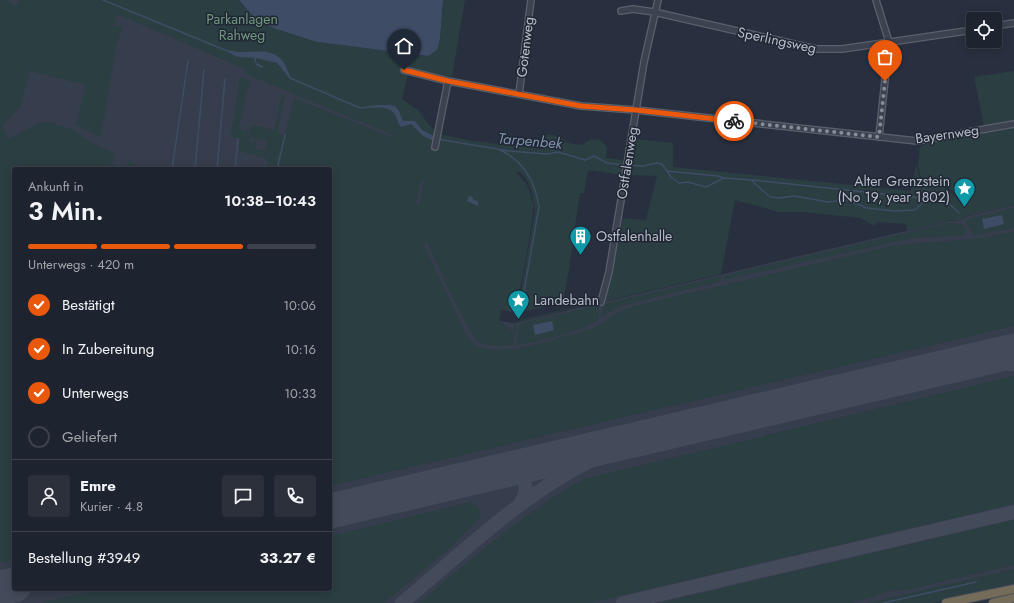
<!DOCTYPE html>
<html lang="de">
<head>
<meta charset="utf-8">
<style>
	:root { --surface:#1e242f; --page:#2b303b; --text:#f1f3f6; --muted:#a1a4aa; --line:#3c414b; --accent:#ea580c }
	body { margin:0; font-family:Jost,sans-serif; background:var(--page); color:var(--text); height:100vh; display:flex; flex-direction:column; font-size:15px; white-space:nowrap }
	* { box-sizing:border-box; margin:0 }
	p { font-size:13px; color:var(--muted) }
	.icon { flex:none; width:22px; height:22px; fill:none; stroke:currentColor; stroke-width:2; stroke-linecap:round; stroke-linejoin:round }
	.map { position:relative; flex:1; overflow:hidden }
	.drawer { position:absolute; left:12px; top:167px; width:320px; height:424px; display:flex; flex-direction:column; background:var(--surface); border-radius:4px; box-shadow:0 2px 10px #0003,0 0 0 1px var(--line) }
	.drawer>* { flex:none }
	.tools { position:absolute; left:966px; top:12px; display:grid; gap:8px }
	.tools a { display:grid; place-items:center; width:36px; height:36px; border-radius:4px; background:var(--surface); box-shadow:0 2px 10px #0003,0 0 0 1px var(--line); font-size:20px }
	.pin { position:absolute; display:grid; place-items:center; width:34px; height:34px; color:#fff; margin:-41px -17px; border-radius:50% 50% 50% 0; rotate:-45deg; box-shadow:0 0 4px #0007 }
	.pin .icon { rotate:45deg }
	.courier { position:absolute; display:grid; place-items:center; width:40px; height:40px; margin:-20px; border:3px solid #ea580c; border-radius:50%; background:#fff; color:#222; box-shadow:0 1px 5px #0007 }
	.summary em { font-style:normal; font-weight:600 }
	.summary div { display:flex; flex-direction:column-reverse }
	.summary { display:flex; align-items:center; justify-content:space-between; height:68px; padding:0 16px }
	h1 { font-size:26px; font-weight:600; line-height:30px }
	.bar { display:grid; grid-template-columns:repeat(4,1fr); gap:6px 4px; align-content:center; height:48px; padding:0 16px }
	.bar i { height:5px; border-radius:3px; background:var(--line) }
	.bar .selected { background:var(--accent) }
	.bar p { grid-column:span 4 }
	.line { display:flex; align-items:center; gap:10px; padding:0 16px; border-top:1px solid var(--line) }
	.line div { flex:1 }
	.round { display:grid; place-items:center; flex:none; width:42px; height:42px; border-radius:4px; background:var(--page) }
	ol { padding:0 16px; list-style:none }
	li { display:flex; align-items:center; gap:12px; height:44px }
	li p { margin-inline-start:auto }
	li .icon { padding:4px; border-radius:50%; background:var(--accent); color:#fff; stroke-width:4 }
	li:last-child { color:var(--muted) }
	li i { width:22px; height:22px; border:2px solid var(--line); border-radius:50% }
	.map>svg:first-child { display:block }
</style>
</head>
<body>
<div class="map">
<svg width="1014" height="603" viewBox="0 0 1014 603">
	<rect width="100%" height="100%" fill="#28303f"/>
	<path fill="#363d4c" fill-rule="evenodd" d="M0 0H86L288 87 394 131 393 134 496 158 526 183 533 204 532 220 515 312 501 310 499 321 514 323 949 221 961 220 968 216 1014 205V577L896 603H0ZM14 169H330V589H14Z"/>
	<path fill="#2b3e41" fill-rule="evenodd" d="M0 0H4L16 6 19 0H239L256 20 276 29 317 42 428 56 440 39 443 0H465L452 77 404 67 408 74 402 99 418 110 430 126 439 134 473 141 544 149 547 134 561 137 568 143 582 145 591 139 600 140 607 147 606 158 623 160 622 175 588 170 584 193H580L574 233 575 234 569 264H570L563 303 517 313 535 212 532 192 526 178 519 171 516 173C522 179 528 185 530 193 538 216 520 285 515 312L511 309 501 310 499 320 513 332 514 323 517 322 513 345C503 346 489 347 480 342 468 336 435 258 427 242L424 245 465 332 475 346 493 350 518 349 592 329 614 315 634 306 896 245 985 238 1014 231V326L330 486V169H267L268 162 266 158 239 151 240 139 231 136 240 77 250 80 238 130 246 131 247 127H249L248 134 251 138 249 143 253 144 254 140H257L255 148 264 150 267 141 253 138 249 134 252 125 274 130 282 95 285 96 277 133 285 135 294 98 391 137 393 133 390 134 246 74 248 70 117 14 114 26H120L122 29 116 45 101 137 76 125 86 85 30 71 20 107 2 126 8 139 38 124 48 122 71 129 96 145 115 153 111 163 124 169H14V560L0 563ZM421 180 424 181 419 206 416 205Z
		M1014 71V205L968 216 961 220H953L907 231 906 224 877 222 874 226 861 218 802 212H779L735 200 721 274 602 302 612 276 623 218 646 220 657 176 630 175 628 172 636 120H638L635 139 673 143V167L911 191 916 165 921 185C927 189 930 187 937 186 947 186 957 198 963 206 962 198 947 184 937 184 931 184 928 187 922 184L918 165 920 147 928 143 985 131 974 77Z
		M129 160 139 168 141 169H125Z
		M1014 208V227L1009 229 976 235 972 233 966 223V221L971 218Z
		M948 223 962 224 966 229 965 235 913 238 723 280 726 275Z
		M722 276 719 282 624 305 601 317 604 304Z
		M601 301 600 302 520 321 519 320Z
		M599 305V319C588 330 533 343 516 345L519 327 522 323Z
		M1014 376V504L590 603H419C472 559 523 513 584 479Z
		M472 502 478 507 481 516 451 547 384 603H41L102 589H330V536Z
		M1014 520V565L902 591 894 590 852 603H660Z
		M1014 569V584L933 603H868Z"/>
	<path fill="#3f4c66" d="M239 0H443L440 39 437 50 428 56 317 42 276 29 256 20Z
		M228 50C248 57 276 41 287 69 288 73 291 75 291 80L277 63 256 58V63L263 66 262 68 256 65 254 58C245 57 233 59 228 50Z
		M377 105C397 105 396 103 403 121H415L422 130 435 137 434 141 423 136 411 124 402 127C398 125 399 123 397 119 393 107 382 107 371 108Z
		M469 196H471L474 200 478 201V206L467 201Z
		M1002 215 1004 224 984 229 982 219Z
		M552 321 554 330 535 335 533 325Z"/>
	<g fill="none" stroke-linecap="round" stroke-linejoin="round">
		<path stroke="#3f4c66" stroke-width="1.5" d="M103 0 230 52
			M290 78 360 108 376 106
			M437 139 509 151 547 154 558 152 585 160 594 156 607 163 625 165
			M500 150C524 161 535 181 539 207L521 308
			M628 165 643 166 657 163 662 164 671 177 679 183 688 182 706 187 724 178 751 180 770 197 778 198 795 196 828 202 847 200 867 208 895 211 915 210 930 196 938 195 942 197 959 213
			M172 169 188 61
			M195 169 204 70
			M217 169 225 79
			M235 169 238 139
			M277 169 285 135
			M667 171 718 176 724 178
			M752 180 921 198
			M883 603 976 582"/>
		<path stroke="#434b5a" stroke-width="14" d="M938 369 984 363 1014 364
			M504 470C524 474 532 486 520 504
			M402 603C462 553 520 496 590 461 616 447 645 440 673 431
			M623 603 1014 512"/>
		<path stroke="#434b5a" stroke-width="35" d="M330 511 1014 351
			M0 588 14 585"/>
		<defs>
			<path id="minor" d="M876 0 889 42 879 137
				M621 11 633 9 654 12 816 49H842L973 30
				M995 26 1014 23
				M404 70 448 81 581 106 636 110 917 141 1014 124
				M519 94 531 0
				M435 147 448 81
				M601 302 609 272 644 62 658 0"/>
			<path id="highway" d="M946 603 1014 589
				M993 603 1014 598"/>
		</defs>
		<use href="#minor" stroke="#5a606c" stroke-width="8"/>
		<use href="#highway" stroke="#474d59" stroke-width="10"/>
		<use href="#minor" stroke="#3c424f" stroke-width="5.5"/>
		<use href="#highway" stroke="#746b59" stroke-width="8"/>
	</g>
	<g fill="none" stroke-linecap="round" stroke-linejoin="round">
		<path stroke="#868c99" stroke-width="4" stroke-dasharray="0 7.2" d="M734 121 879 137 885 81"/>
		<path stroke="#ea580c" stroke-width="5" d="M404 70 448 81 581 106 636 110 734 121"/>
	</g>
	<defs>
		<symbol id="sight-pin" viewBox="-11 -11 22 30"><path d="M0 17L-7.5 6A9.5 9.5 0 1 1 7.5 6Z" fill="#0f9aa8" stroke="#202734"/><path d="M0-6L1.8-2.2L6-1.7L2.9 1.2L3.7 5.4L0 3.3L-3.7 5.4L-2.9 1.2L-6-1.7L-1.8-2.2Z" fill="#fff"/></symbol>
		<symbol id="building-pin" viewBox="-11 -11 22 30"><path d="M0 17L-7.5 6A9.5 9.5 0 1 1 7.5 6Z" fill="#0f9aa8" stroke="#202734"/><path d="M-4-6H4V6H1V3H-1V6H-4ZM-2.5-4.3h1.7v1.8h-1.7ZM.8-4.3h1.7v1.8H.8ZM-2.5-1h1.7V.8h-1.7ZM.8-1h1.7V.8H.8Z" fill="#fff"/></symbol>
	</defs>
	<g fill-rule="evenodd">
		<use href="#sight-pin" x="952" y="176" width="25" height="34"/>
		<use href="#building-pin" x="568" y="224" width="25" height="34"/>
		<use href="#sight-pin" x="506" y="288" width="25" height="34"/>
	</g>
	<g text-anchor="middle" dominant-baseline="central" stroke-width="3" stroke-linejoin="round" paint-order="stroke">
		<g font-size="14" fill="#71987d" stroke="#202734">
			<text x="242" y="19">Parkanlagen<tspan x="242" dy="16">Rahweg</tspan></text>
		</g>
		<g font-size="14" fill="#b8bec9" stroke="#202734">
			<text transform="translate(777 40) rotate(12)">Sperlingsweg</text>
			<text transform="translate(525 47) rotate(-83)">Gotenweg</text>
			<text transform="translate(947 134) rotate(-8)">Bayernweg</text>
			<text transform="translate(627 163) rotate(-81)">Ostfalenweg</text>
		</g>
		<g font-size="14" fill="#b8bec9" stroke="#202734" text-anchor="start">
			<text x="950" y="181" text-anchor="end">Alter Grenzstein<tspan x="950" dy="16">(No 19, year 1802)</tspan></text>
			<text x="596" y="236">Ostfalenhalle</text>
			<text x="534" y="300">Landebahn</text>
		</g>
		<g font-size="15" font-style="italic" fill="#8292ae" stroke="#202734">
			<text transform="translate(530 141) rotate(5)">Tarpenbek</text>
		</g>
	</g>
</svg>
<div class="tools">
<a><svg class="icon" aria-label="locate" viewBox="0 0 24 24"><circle cx="12" cy="12" r="6"/><path d="M12 2v4M12 18v4M2 12h4M18 12h4"/></svg></a>
</div>
<div class="pin" style="left:885px;top:81px;background:#ea580c"><svg class="icon" aria-label="bag" viewBox="0 0 24 24"><path d="M5 8h14l-1 12H6zM9 8a3 3 0 0 1 6 0"/></svg></div>
<div class="pin" style="left:404px;top:70px;background:#1f2937"><svg class="icon" aria-label="home" viewBox="0 0 24 24"><path d="M3 11l9-7 9 7M6 9v11h12V9"/></svg></div>
<div class="courier" style="left:734px;top:121px"><svg class="icon" aria-label="bike" viewBox="0 0 24 24"><circle cx="6" cy="16" r="4"/><circle cx="18" cy="16" r="4"/><path d="M6 16l4-8h5l3 8M10 8l3 8H6M13 5h3"/></svg></div>
<section class="drawer">
<div class="summary"><div><h1>3 Min.</h1><p>Ankunft in</p></div><em>10:38–10:43</em></div>
<div class="bar"><i class="selected"></i><i class="selected"></i><i class="selected"></i><i></i><p>Unterwegs · 420 m</p></div>
<ol>
<li><svg class="icon" aria-label="check" viewBox="0 0 24 24"><path d="M5 12l5 5 9-10"/></svg>Bestätigt<p>10:06</p></li>
<li><svg class="icon" aria-label="check" viewBox="0 0 24 24"><path d="M5 12l5 5 9-10"/></svg>In Zubereitung<p>10:16</p></li>
<li><svg class="icon" aria-label="check" viewBox="0 0 24 24"><path d="M5 12l5 5 9-10"/></svg>Unterwegs<p>10:33</p></li>
<li><i></i>Geliefert</li>
</ol>
<div class="line" style="height:72px"><a class="round"><svg class="icon" aria-label="person" viewBox="0 0 24 24"><circle cx="12" cy="8" r="4"/><path d="M4 21q1-7 8-7t8 7"/></svg></a><div><b>Emre</b><p>Kurier · 4.8</p></div><a class="round"><svg class="icon" aria-label="chat" viewBox="0 0 24 24"><path d="M4 5h16v11H9l-5 4z"/></svg></a><a class="round"><svg class="icon" aria-label="phone" viewBox="0 0 24 24"><path d="M5 4h4l2 5-3 2q2 4 5 5l2-3 5 2v4C11 20 4 13 5 4z"/></svg></a></div>
<div class="line" style="height:52px"><div>Bestellung #3949</div><b>33.27 €</b></div>
</section>
</div>
</body>
</html>
